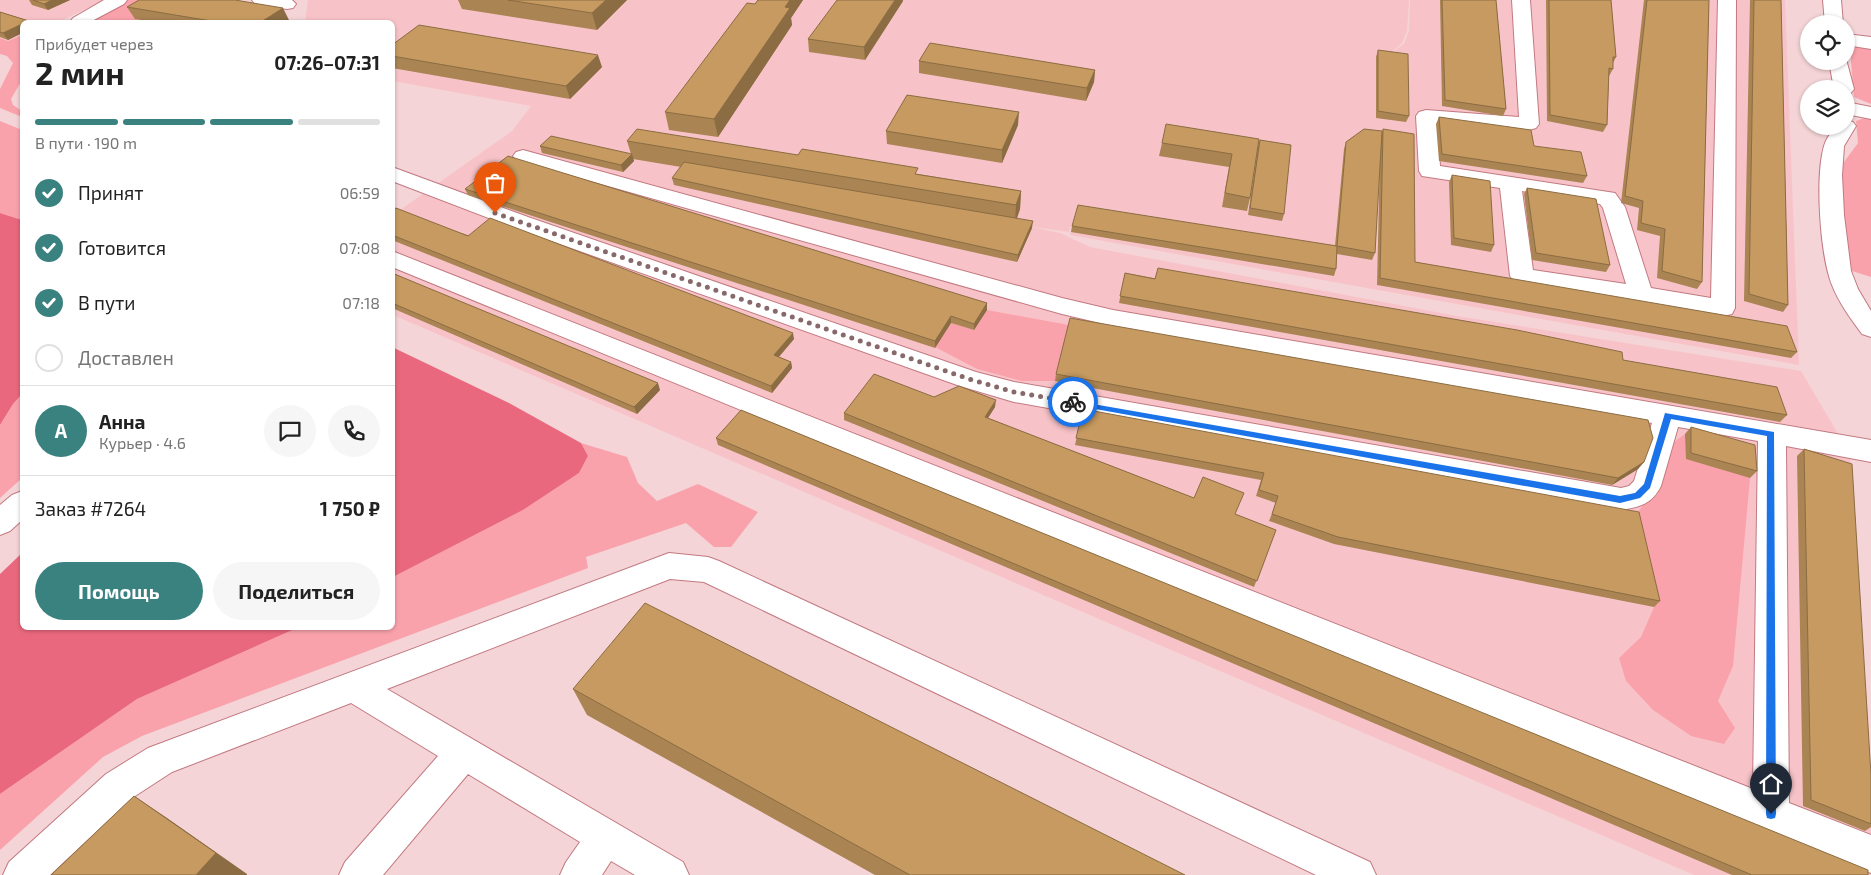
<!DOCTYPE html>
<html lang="ru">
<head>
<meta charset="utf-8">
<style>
	:root { --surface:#fff; --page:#f6f6f6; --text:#222; --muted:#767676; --line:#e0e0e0; --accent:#3a8280 }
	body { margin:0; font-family:"Exo 2",sans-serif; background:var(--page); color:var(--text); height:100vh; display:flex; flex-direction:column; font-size:19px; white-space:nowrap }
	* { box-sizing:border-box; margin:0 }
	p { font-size:16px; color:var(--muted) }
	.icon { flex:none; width:28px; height:28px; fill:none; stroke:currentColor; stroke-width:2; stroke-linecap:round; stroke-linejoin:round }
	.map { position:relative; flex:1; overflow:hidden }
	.sheet { position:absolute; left:20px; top:20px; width:375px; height:610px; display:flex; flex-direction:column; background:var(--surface); border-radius:8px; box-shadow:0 1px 4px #0004 }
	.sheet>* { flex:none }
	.controls { position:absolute; left:1800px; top:15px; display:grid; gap:10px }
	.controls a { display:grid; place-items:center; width:55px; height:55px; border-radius:50%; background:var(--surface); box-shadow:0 1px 4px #0004; font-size:25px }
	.pin { position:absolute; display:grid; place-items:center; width:42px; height:42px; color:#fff; margin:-51px -21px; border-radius:50% 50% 50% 0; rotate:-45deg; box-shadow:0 0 5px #0007 }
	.pin .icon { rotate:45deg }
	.courier { position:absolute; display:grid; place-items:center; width:50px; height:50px; margin:-25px; border:4px solid #1a73e8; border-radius:50%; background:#fff; color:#222; box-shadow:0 1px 6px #0007 }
	.overview em { font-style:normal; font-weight:700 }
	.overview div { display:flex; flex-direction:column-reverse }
	.overview { display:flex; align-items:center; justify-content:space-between; height:85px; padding:0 15px }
	h1 { font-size:32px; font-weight:700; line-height:38px }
	.bar { display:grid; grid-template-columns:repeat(4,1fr); gap:8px 5px; align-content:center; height:60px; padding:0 15px }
	.bar i { height:6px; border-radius:4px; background:var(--line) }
	.bar .current { background:var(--accent) }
	.bar p { grid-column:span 4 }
	.line { display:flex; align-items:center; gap:12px; padding:0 15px; border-top:1px solid var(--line) }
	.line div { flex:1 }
	.round { display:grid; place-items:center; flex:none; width:52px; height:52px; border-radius:26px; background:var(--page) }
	ol { padding:0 15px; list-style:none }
	li { display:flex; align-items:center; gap:15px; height:55px }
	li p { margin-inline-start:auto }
	li .icon { padding:5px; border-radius:50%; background:var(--accent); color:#fff; stroke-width:4 }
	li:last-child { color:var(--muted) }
	li i { width:28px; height:28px; border:2px solid var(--line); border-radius:50% }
	.cta { display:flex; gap:10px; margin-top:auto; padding:10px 15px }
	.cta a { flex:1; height:58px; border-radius:30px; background:var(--accent); color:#fff; font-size:20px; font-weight:700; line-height:58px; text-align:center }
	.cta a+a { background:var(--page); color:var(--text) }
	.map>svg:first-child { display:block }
</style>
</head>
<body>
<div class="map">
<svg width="1871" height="875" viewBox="0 0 1871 875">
	<rect width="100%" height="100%" fill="#f4d4d6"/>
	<path fill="#f8c3c8" d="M0 0H105L58 22H22V35L8 41 0 38Z
		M308 0H1409L1407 31 1402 43 1390 54 1404 44 1409 31 1410 0H1785L1799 365 1070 235 1076 211 1069 232 1027 226 1060 233 1090 247 1457 316 1801 371 1850 454 1871 789V875H1694L393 315V215L512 131 531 106 393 81 392 22H305Z"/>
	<path fill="#faa2ac" d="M126 0H167L136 19 154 22H86L98 13Z
		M22 35V80L11 99 13 105 22 111V117L0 108V89L13 63 7 56 0 54V38L8 41Z
		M1857 46 1871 47V104L1854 97 1850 50Z
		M1864 118 1871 119V277L1852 271 1845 245 1838 170 1858 143 1856 121Z
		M0 121 22 130V220L0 213Z
		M987 310 1069 325 1055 381H1022L977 369 935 347 951 323 974 330Z
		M22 394V478L0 498V425L13 404Z
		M1685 434 1750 478 1733 666 1718 701 1735 728 1724 744 1691 736 1653 710 1626 681 1619 658 1641 637 1654 607 1633 518 1653 493 1674 442Z
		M581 443 627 457 638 483 657 501 698 484 758 512 731 547H714L686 523 586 557 588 568 142 736 103 757 0 850V794L137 699 297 628H392L393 577 523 510 579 473 588 456Z"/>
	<path fill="#ea687d" d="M0 213 22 220V394L13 404 0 425Z
		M392 347 509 403 581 443 588 456 579 473 523 510 393 577Z
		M22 553V628H297L137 699 0 794V574Z"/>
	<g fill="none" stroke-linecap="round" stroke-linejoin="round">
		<defs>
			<path id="minor" d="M104 0H127L124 4 90 22H70L73 18Z
				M252 0H292L296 4 293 8 287 9 255 4Z
				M1512 0H1530L1539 124 1536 128 1529 130 1437 123 1440 166 1615 193 1625 207 1651 288 1711 298 1718 0H1736L1735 308 1732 314 1723 316 1514 281 1510 276 1500 188 1422 176 1419 171 1416 116 1419 112 1426 110 1519 117ZM1522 191 1600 204 1603 208 1626 284 1533 270Z
				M1823 0H1841L1843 24H1825Z
				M1846 34 1871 37V49L1846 45Z
				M1846 59 1854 89 1851 93 1846 94V89H1834L1829 61H1846Z
				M1846 102 1871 107V119L1846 114Z
				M1846 120 1853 122 1856 126 1844 146 1842 175 1844 215 1851 271 1858 289 1871 311V337L1862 334C1851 319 1839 303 1832 285 1820 255 1815 177 1824 146 1826 139 1831 132 1836 126H1846Z
				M523 150 1062 298 1113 310 1871 440V462L1786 446 1789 803 1871 835V873L392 267V251L1753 789 1758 441 1678 427 1661 486C1652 504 1640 507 1621 510L1014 402 960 386 512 227 392 181V167L528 217 976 372 1014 382 1621 488 1629 486 1634 481 1652 423 1113 326 1062 314 516 160 513 156 516 152Z
				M22 491V520L10 531 0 535V505L12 495Z
				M669 553 708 557 719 561 1370 862 1376 875H1316L704 582 670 579 387 689 683 862 689 875H635L611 861 602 875H560L566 862 580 842 468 774 383 875H339L345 862 438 756 351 703 172 772 132 798 50 875H3L9 862 106 774 148 748Z"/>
		</defs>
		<use href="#minor" stroke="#c27981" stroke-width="2"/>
		<use href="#minor" fill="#fff" fill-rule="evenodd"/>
	</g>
	<path fill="#aa8453" d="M29 0H70L48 10 32 5Z
		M458 0H627L597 30 462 9Z
		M758 0H803L791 18 792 25 718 137 669 130 665 112Z
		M1440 0H1496L1506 109 1503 116 1442 106Z
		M1546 0H1611L1616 57 1613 63V69L1609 76 1607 125 1603 132 1547 121Z
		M1644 0H1709L1702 282 1697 289 1657 278 1660 236 1637 230 1639 208 1621 203Z
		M1750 0H1781L1788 305 1783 312 1744 301Z
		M903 1 865 60 809 52 808 39Z
		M127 7 289 20 286 22H154L135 19Z
		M0 12 29 21 30 22H22V33L8 40 0 37Z
		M392 45 602 67 570 99 392 68Z
		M1378 50 1409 116 1406 122 1376 118V57Z
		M919 61 1095 70 1094 82 1086 101 919 73Z
		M1439 117 1534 146 1587 176 1583 183 1439 161 1436 124Z
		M1018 125 1002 163 887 144 886 131Z
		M1383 129 1415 262 1797 352 1791 358 1377 285 1380 155 1375 253 1372 260 1337 254 1336 269 1334 276 1071 232 1072 226 1335 246 1344 149 1346 142 1381 134Z
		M1259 139 1250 198 1247 211 1222 207 1229 167 1159 156 1162 143Z
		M1260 140 1284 214 1282 221 1248 215 1258 147Z
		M627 141 918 174 1021 191 1020 209 1017 218 1032 228 1017 262 674 185 672 178 681 167 633 159 634 161 623 172 542 153 540 146 631 154Z
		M1452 175 1494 245 1491 252 1451 245 1449 182Z
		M1527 188 1610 265 1606 272 1532 260 1524 194Z
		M465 189 987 303V310L974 330 951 323 935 348 468 195Z
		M392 211 794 339 779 357 791 362 792 368 772 393 392 240Z
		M392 273 660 390 637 414 392 308Z
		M1125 273 1623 360 1787 415 1780 422 1119 303Z
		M1056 374 1644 462 1638 469 1612 485 1055 381Z
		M934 397 995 407 988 418 1276 530 1254 587 844 420V413Z
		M1083 409 1660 601 1654 607 1334 544 1269 521 1276 503 1256 496 1261 480 1075 445Z
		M1691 427 1757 471 1750 478 1686 459 1685 434Z
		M716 438 1868 875H1732L718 445Z
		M1804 449 1871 775V827L1865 831 1803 806 1797 456Z
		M573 689 1185 875H875L587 715Z"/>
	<path fill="#8b6c43" d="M52 0H70L48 10 44 4Z
		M606 0H627L597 30 592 13Z
		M790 0H803L791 18 792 25 718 137 714 119Z
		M895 0H903V1L865 60 864 47Z
		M283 8 289 20 286 22H261Z
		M22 24V33L8 40 3 33Z
		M598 55 602 67 570 99 566 86Z
		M1095 70 1094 82 1086 101 1087 88Z
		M1019 112 1018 125 1002 163V150Z
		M632 154 634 161 623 172 621 165Z
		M1021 191 1020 209 1015 223 1016 205Z
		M1033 221 1032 228 1017 262 1018 255Z
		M987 303V310L974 330V324Z
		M951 316V323L935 348V341Z
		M793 333 794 339 775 361 774 355Z
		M791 362 792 368 772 393 771 386Z
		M658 383 660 390 637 414 634 407Z
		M996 400 995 407 984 424 985 417Z
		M1644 462 1638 469 1612 485 1618 478Z
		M134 796 167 818 247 874V875H196Z"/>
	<path fill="#c69a60" stroke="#8b6c43" d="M33 0H52L44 4Z
		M139 0H235L283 8 261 22H217L127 7Z
		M508 0H606L592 13Z
		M758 0H790L785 7 790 8 714 119 665 112 747 3 755 4Z
		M837 0H895L864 47 808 39Z
		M1442 0H1496L1506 109 1445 100Z
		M1549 0H1611L1616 57H1613V69L1609 68 1607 125 1550 115Z
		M1647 0H1709L1702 282 1662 271 1665 229 1641 223 1643 201 1625 196Z
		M1754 0H1781L1788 305 1749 294Z
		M0 12 29 21 26 22H22V24L3 33 0 32Z
		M419 25 598 55 566 86 392 56V45Z
		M930 43 1095 70 1087 88 919 61Z
		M1378 50 1408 54 1409 116 1378 111Z
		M907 95 1019 112 1002 150 886 131Z
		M1439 117 1531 130 1534 146 1581 152 1587 176 1442 154Z
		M1166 124 1259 139 1250 198 1225 193 1232 154 1162 143Z
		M637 129 798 155 802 149 918 168 915 174 1021 191 1016 205 627 141Z
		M1364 129 1382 131 1375 253 1337 246 1346 142Z
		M1383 129 1414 134 1415 262 1787 326 1797 352 1380 278Z
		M551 136 632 154 621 165 540 146Z
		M1260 140 1291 145 1284 214 1250 208Z
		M508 156 987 303 974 324 951 316 935 341 465 189Z
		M684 162 1033 221 1018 255 672 178Z
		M1452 175 1490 181 1494 245 1454 238Z
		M1527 188 1596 199 1610 265 1536 253Z
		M1078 205 1337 246 1336 269 1072 226Z
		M396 208 468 236 490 218 793 333 774 355 791 362 771 386 392 235V211Z
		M1158 268 1517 330 1622 352 1623 360 1777 387 1787 415 1120 296 1125 273 1155 279Z
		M392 273 658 383 634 407 392 303Z
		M1070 318 1648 420 1653 438 1644 462 1618 478 1056 374Z
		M874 374 934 397 959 386 996 400 985 417 1194 498 1203 477 1244 493 1235 514 1276 530 1257 581 844 413Z
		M1083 409 1639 512 1660 601 1338 537 1272 514 1278 496 1259 490 1264 473 1076 438Z
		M741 410 1868 870V875H1752L716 438Z
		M1691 427 1755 445 1757 471 1691 453Z
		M1804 449 1852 464 1871 775V824L1811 800Z
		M645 603 1185 875H910L573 689Z
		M134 796 216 853 196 875H51Z"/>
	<path fill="#1a73e8" d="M1070 400 1620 496 1635 493 1644 484 1665 413 1774 432 1776 814 1775 818 1771 819 1767 818 1766 814 1767 436 1671 419 1650 488 1640 498 1620 503 1073 405 1069 402Z"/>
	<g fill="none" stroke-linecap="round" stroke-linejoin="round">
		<path stroke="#88696b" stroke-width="5" stroke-dasharray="0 9" d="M495 213 969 379 1014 392 1073 402"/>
	</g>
</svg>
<div class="controls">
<a><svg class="icon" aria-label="locate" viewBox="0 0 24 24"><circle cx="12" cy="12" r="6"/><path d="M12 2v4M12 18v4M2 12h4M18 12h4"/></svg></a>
<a><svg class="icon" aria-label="layers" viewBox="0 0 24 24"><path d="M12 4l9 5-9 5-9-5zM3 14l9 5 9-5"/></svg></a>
</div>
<div class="pin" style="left:495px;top:213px;background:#ea580c"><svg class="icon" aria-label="bag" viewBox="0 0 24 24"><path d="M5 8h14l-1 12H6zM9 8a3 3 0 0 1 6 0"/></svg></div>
<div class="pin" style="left:1771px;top:814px;background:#1f2937"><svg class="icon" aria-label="home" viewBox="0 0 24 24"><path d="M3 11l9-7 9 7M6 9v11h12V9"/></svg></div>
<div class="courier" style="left:1073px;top:402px"><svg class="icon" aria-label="bike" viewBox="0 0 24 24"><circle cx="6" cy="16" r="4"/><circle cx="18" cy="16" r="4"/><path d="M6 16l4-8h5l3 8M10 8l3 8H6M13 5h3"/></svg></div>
<section class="sheet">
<div class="overview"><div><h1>2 мин</h1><p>Прибудет через</p></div><em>07:26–07:31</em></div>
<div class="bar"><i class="current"></i><i class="current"></i><i class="current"></i><i></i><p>В пути · 190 m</p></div>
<ol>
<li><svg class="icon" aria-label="check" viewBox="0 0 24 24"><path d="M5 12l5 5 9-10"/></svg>Принят<p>06:59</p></li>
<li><svg class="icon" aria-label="check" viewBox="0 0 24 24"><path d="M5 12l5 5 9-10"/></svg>Готовится<p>07:08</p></li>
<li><svg class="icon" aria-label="check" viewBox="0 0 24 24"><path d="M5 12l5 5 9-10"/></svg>В пути<p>07:18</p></li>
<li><i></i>Доставлен</li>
</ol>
<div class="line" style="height:90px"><b class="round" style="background:var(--accent);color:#fff">А</b><div><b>Анна</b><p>Курьер · 4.6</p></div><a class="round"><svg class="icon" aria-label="chat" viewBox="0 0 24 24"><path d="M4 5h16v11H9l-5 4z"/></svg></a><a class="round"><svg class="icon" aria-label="phone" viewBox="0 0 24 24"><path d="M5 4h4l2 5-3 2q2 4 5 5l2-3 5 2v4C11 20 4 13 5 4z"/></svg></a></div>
<div class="line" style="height:65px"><div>Заказ #7264</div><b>1 750 ₽</b></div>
<div class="cta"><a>Помощь</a><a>Поделиться</a></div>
</section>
</div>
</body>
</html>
